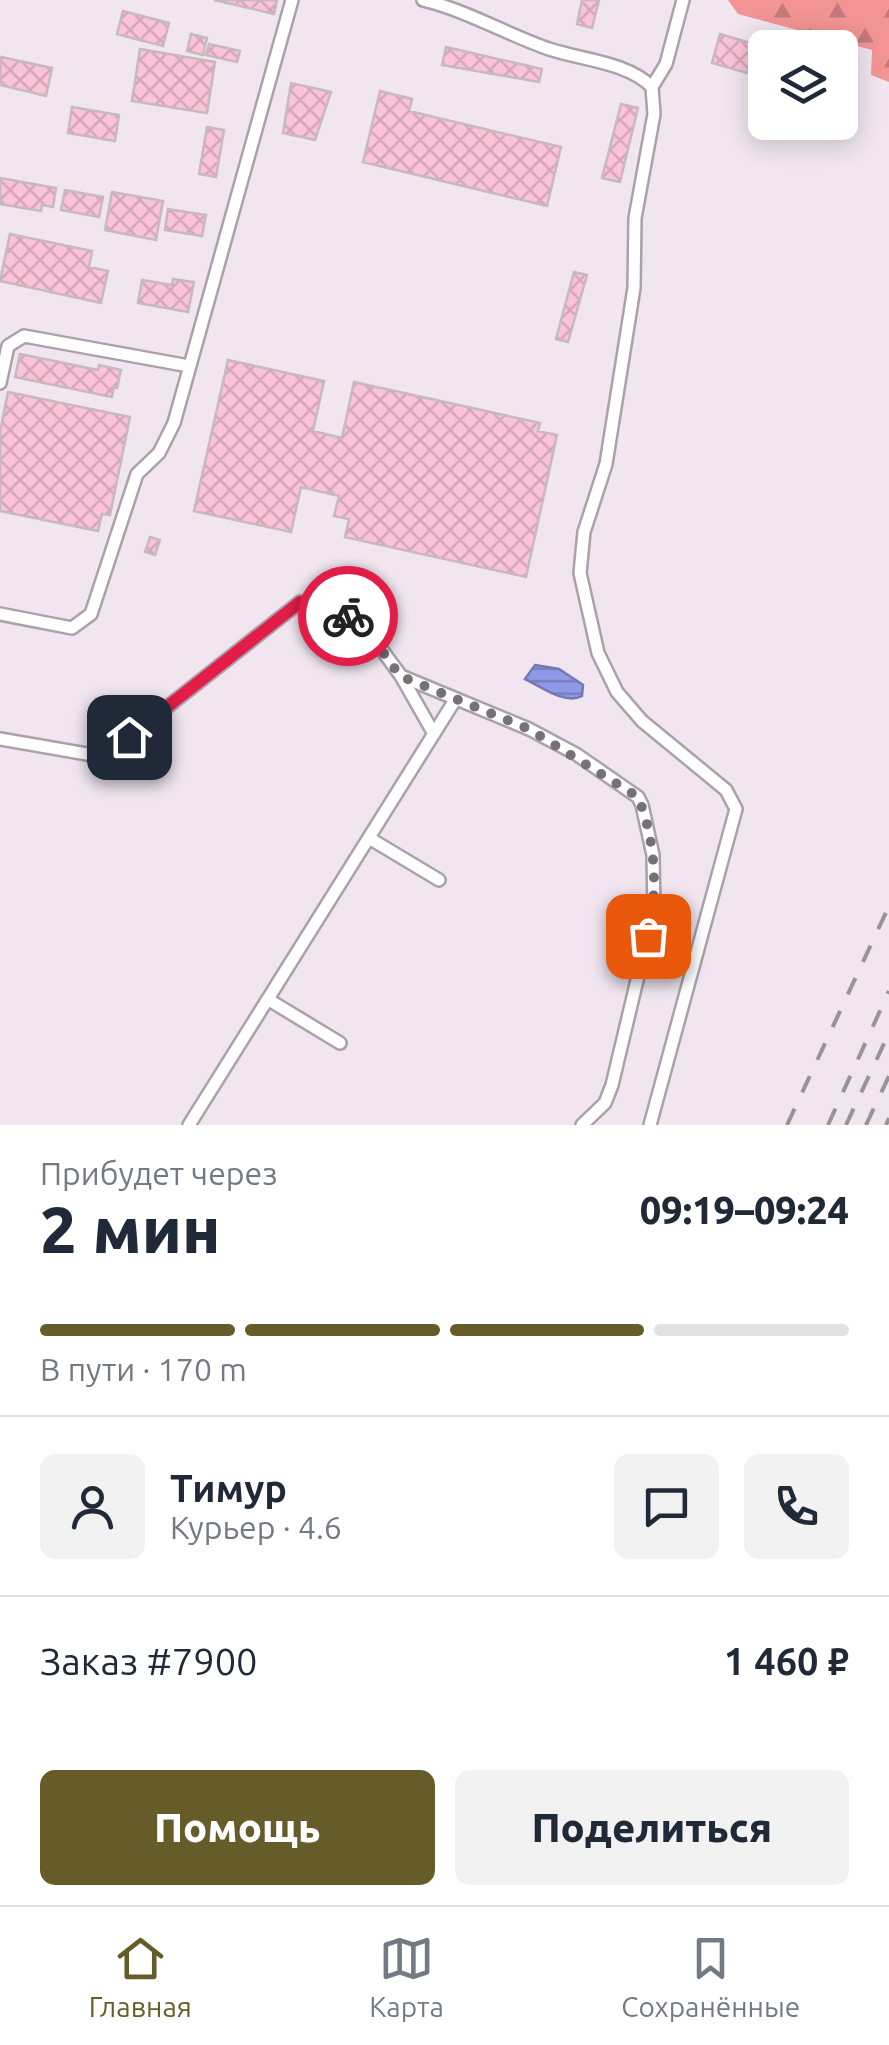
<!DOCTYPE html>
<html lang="ru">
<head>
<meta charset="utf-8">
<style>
	:root { --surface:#fff; --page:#f2f2f3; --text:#1f2937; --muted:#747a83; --line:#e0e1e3; --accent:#665c29 }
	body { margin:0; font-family:Ubuntu,sans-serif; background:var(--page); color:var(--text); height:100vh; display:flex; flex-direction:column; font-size:38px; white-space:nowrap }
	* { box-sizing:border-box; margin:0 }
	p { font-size:32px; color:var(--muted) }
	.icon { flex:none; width:55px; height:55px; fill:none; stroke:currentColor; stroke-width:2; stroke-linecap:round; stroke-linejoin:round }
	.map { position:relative; height:1125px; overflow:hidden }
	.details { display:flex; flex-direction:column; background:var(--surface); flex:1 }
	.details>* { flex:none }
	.fabs { position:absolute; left:748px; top:30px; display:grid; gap:20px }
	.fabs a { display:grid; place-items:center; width:110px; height:110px; border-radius:15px; background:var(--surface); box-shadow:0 5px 25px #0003; font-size:50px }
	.pin { position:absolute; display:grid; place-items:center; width:85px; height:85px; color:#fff; margin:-42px; border-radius:20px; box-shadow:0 5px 15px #0006 }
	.courier { position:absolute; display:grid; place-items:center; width:100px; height:100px; margin:-50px; border:8px solid #e11d48; border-radius:50%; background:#fff; color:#222; box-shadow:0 2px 12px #0007 }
	.summary em { font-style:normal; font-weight:800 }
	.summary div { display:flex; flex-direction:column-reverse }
	.summary { display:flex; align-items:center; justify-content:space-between; height:170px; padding:0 40px }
	h1 { font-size:65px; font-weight:800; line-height:75px }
	.bar { display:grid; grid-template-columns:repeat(4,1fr); gap:15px 10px; align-content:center; height:120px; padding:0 40px }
	.bar i { height:12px; border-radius:8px; background:var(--line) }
	.bar .selected { background:var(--accent) }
	.bar p { grid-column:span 4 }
	.line { display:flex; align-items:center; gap:25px; padding:0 40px; border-top:2px solid var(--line) }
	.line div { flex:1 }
	.round { display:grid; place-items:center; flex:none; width:105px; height:105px; border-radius:15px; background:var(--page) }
	.button { display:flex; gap:20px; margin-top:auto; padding:20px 40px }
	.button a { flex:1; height:115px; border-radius:15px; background:var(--accent); color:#fff; font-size:40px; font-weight:800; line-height:115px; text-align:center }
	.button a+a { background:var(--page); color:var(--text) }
	.tab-bar { display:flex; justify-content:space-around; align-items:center; height:140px; border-top:2px solid var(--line); background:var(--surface); font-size:28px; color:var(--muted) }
	.tab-bar a { display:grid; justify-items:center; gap:5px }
	.tab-bar .selected { color:var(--accent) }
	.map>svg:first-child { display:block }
</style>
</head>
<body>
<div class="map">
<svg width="889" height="1125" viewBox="0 0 889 1125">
	<defs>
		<pattern id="forest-firs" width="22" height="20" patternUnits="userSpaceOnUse" patternTransform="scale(2.5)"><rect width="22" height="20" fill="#f29494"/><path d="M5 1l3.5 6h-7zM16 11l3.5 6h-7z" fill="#c5797a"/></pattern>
		<pattern id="water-rules" width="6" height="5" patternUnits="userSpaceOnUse" patternTransform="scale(2.5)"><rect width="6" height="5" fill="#8e9ae8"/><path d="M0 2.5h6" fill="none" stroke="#757ebd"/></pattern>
		<pattern id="building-cross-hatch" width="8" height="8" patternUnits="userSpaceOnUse" patternTransform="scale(2.5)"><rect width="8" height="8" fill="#fac3d8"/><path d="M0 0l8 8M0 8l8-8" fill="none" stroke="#d7a8ba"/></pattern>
	</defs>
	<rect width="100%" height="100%" fill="#f1e6f0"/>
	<path fill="url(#forest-firs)" d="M728 0H889V82L871 75 872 50 738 14Z"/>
	<path fill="url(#water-rules)" stroke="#737ab2" stroke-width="2.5" d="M535 665 559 669 583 685 582 696C565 705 542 687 525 679Z"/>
	<path fill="url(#building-cross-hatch)" stroke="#c7b9be" stroke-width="2.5" d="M214 0H277L274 14Z
		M582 0H599L592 28 577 24Z
		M123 11 169 23 163 46 117 34Z
		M191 34 207 38 203 55 187 51Z
		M720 34 767 48 765 78 712 63Z
		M209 44 240 51 237 62 206 55Z
		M446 47 542 69 539 82 442 65Z
		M140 49 215 62 207 113 132 101Z
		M1 57 52 68 46 96 0 85Z
		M291 83 331 92 315 140 283 133Z
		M380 91 412 99 409 111 561 147 547 206 363 162Z
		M621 104 638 108 620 182 602 178Z
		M72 107 119 115 115 141 68 133Z
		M207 127 224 130 216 177 199 174Z
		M0 178 56 188 53 207 42 205 41 211 0 204Z
		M65 190 103 197 99 217 61 210Z
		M112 192 163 201 156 240 105 230Z
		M168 209 206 215 202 236 165 230Z
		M10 234 92 251 89 267 108 271 101 303 0 281Z
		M574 272 587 275 568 342 556 339Z
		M173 279 194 282 188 312 138 303 142 280 172 285Z
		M20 354 98 370 99 365 121 370 117 388 114 387 112 397 15 377Z
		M228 360 324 381 313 431 342 438 354 382 540 423 538 431 557 435 526 577 345 537 349 519 334 516 339 496 301 487 291 532 194 511Z
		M8 392 130 417 110 515 102 514 98 531 0 511V432Z
		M150 537 160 540 155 555 145 552Z"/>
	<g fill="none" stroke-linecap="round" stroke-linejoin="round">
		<defs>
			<path id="minor" d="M423 0C468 11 506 34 549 49 582 60 627 62 652 87
				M0 383 8 346 24 336 189 366
				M0 614 72 628 91 614 137 474 159 453 174 423 292 0
				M401 676 529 729 576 754 638 797 642 805 653 855 654 909 612 1085 605 1103 582 1125
				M0 739 104 757 300 602 360 620 401 676 434 734
				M369 838 439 880
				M269 1000 340 1043
				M189 1125 455 700
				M650 1125 736 809 726 790 642 721 617 692 598 653 580 573 584 532 606 464 634 288 635 218 654 114 652 87 666 64 683 0"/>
		</defs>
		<use href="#minor" stroke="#aba1aa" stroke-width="16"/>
		<use href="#minor" stroke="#fff" stroke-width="11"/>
		<path stroke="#9a9299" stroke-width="4" stroke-dasharray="18 18" stroke-linecap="butt" d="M787 1125 889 906
			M828 1125 889 991
			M846 1125 889 1033
			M866 1125 889 1076
			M886 1125 889 1118"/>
	</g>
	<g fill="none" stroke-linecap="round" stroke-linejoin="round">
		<path stroke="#777076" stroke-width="10" stroke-dasharray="0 18" d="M348 616 360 620 400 676 529 729 638 797C656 841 658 891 648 936"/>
		<path stroke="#e11d48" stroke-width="12" d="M129 737 300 602 348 616"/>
	</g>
</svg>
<div class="fabs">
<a><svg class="icon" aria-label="layers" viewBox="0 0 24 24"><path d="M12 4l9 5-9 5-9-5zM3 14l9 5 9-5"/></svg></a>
</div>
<div class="pin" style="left:648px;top:936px;background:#ea580c"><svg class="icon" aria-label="bag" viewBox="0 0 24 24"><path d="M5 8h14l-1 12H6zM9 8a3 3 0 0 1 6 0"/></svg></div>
<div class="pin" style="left:129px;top:737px;background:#1f2937"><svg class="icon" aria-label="home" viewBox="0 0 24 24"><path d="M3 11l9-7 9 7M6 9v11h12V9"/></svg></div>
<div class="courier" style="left:348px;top:616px"><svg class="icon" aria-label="bike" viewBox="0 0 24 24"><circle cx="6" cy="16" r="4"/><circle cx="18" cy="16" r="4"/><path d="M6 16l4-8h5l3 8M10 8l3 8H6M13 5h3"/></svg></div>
</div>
<section class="details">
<div class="summary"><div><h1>2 мин</h1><p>Прибудет через</p></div><em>09:19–09:24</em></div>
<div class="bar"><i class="selected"></i><i class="selected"></i><i class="selected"></i><i></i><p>В пути · 170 m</p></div>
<div class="line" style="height:180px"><a class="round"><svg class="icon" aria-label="person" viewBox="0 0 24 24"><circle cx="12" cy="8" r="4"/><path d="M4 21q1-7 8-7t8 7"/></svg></a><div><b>Тимур</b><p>Курьер · 4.6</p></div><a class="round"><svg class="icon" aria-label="chat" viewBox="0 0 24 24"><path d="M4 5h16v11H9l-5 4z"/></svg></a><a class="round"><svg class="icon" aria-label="phone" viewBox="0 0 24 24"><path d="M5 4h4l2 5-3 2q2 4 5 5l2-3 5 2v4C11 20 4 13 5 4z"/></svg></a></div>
<div class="line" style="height:130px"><div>Заказ #7900</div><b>1 460 ₽</b></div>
<div class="button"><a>Помощь</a><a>Поделиться</a></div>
</section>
<nav class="tab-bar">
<a class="selected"><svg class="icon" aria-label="home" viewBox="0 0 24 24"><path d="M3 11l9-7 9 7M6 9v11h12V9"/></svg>Главная</a>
<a><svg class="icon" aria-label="map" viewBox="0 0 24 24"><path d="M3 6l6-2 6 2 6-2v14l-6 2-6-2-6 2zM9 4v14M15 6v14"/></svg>Карта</a>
<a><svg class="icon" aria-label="saved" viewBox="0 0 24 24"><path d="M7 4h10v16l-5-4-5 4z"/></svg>Сохранённые</a>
</nav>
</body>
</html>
